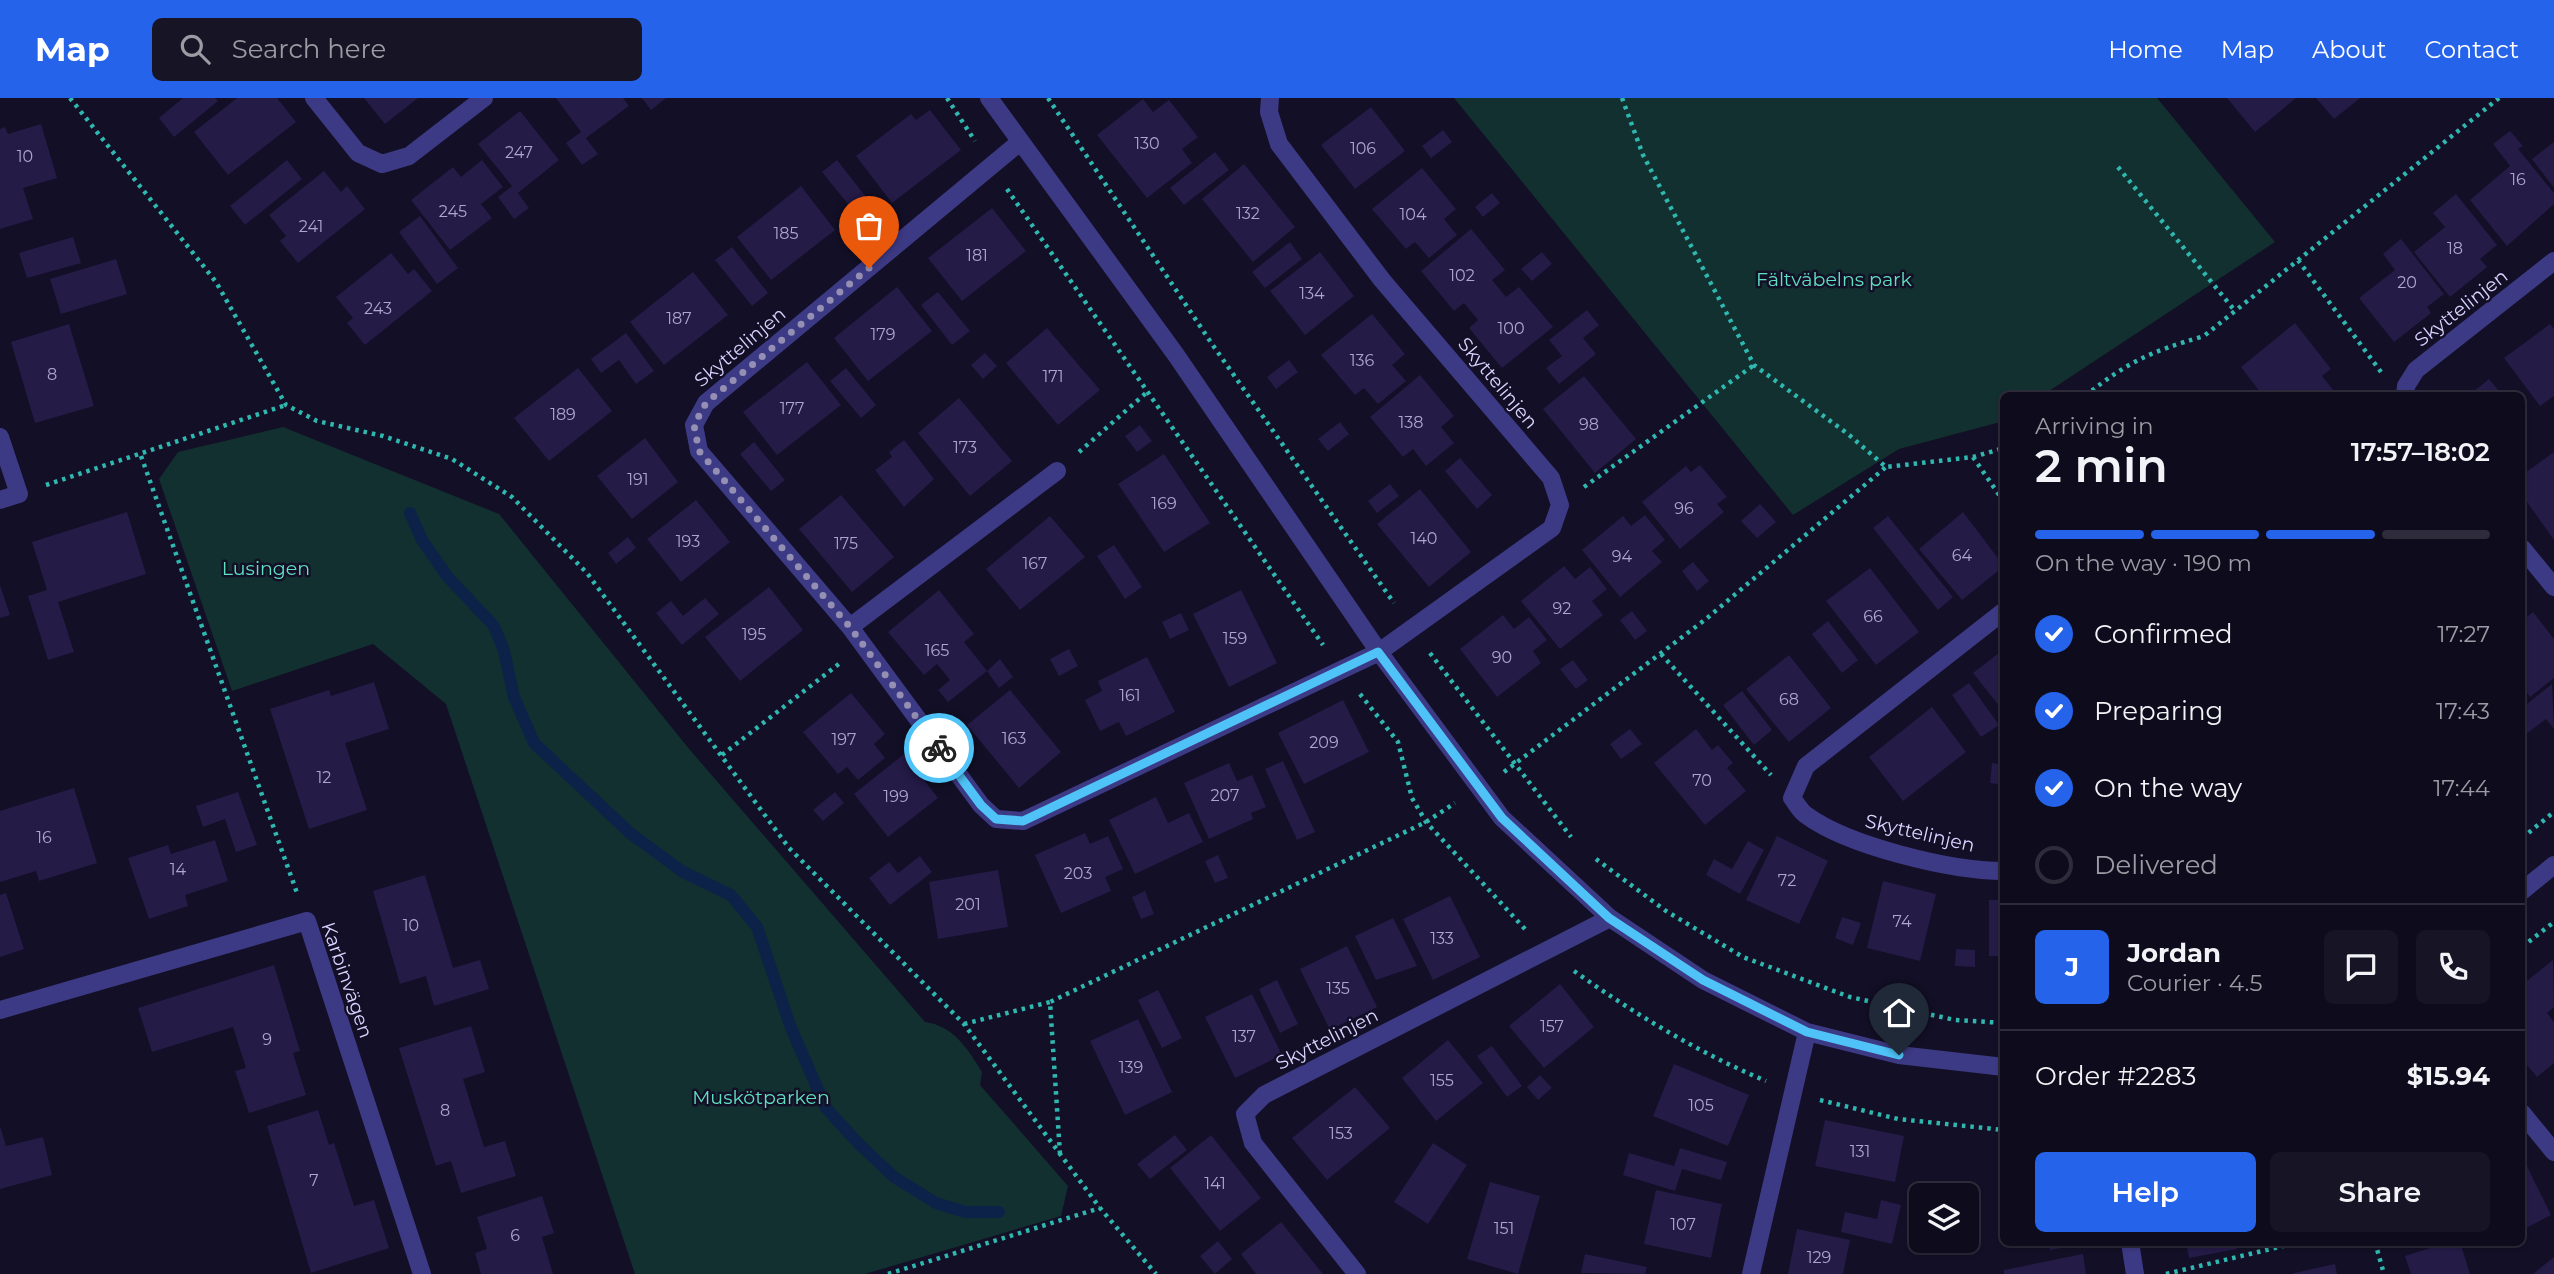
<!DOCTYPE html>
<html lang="en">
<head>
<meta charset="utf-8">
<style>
	:root { --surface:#0e0b1c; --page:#171425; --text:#f1f3f6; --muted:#9b9ba3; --line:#2e2b3b; --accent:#2563eb }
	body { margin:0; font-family:Montserrat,sans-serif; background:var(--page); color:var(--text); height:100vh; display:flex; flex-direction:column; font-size:26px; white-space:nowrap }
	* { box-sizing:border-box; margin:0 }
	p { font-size:23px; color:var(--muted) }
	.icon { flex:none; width:38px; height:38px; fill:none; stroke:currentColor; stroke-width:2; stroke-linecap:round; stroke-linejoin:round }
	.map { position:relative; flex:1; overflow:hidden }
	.side { position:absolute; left:2000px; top:294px; width:525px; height:854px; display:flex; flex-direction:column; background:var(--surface); border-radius:10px; box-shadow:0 2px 5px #0004,0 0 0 2px var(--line) }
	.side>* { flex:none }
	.buttons { position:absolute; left:1909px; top:1085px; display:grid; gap:14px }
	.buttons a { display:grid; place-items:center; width:70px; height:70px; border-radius:10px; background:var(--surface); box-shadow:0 2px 5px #0004,0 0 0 2px var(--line); font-size:35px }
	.pin { position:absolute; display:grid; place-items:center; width:60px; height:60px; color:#fff; margin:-72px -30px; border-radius:50% 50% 50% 0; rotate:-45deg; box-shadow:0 0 7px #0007 }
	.pin .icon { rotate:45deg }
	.courier { position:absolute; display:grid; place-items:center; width:70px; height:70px; margin:-35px; border:5px solid #4fc3f7; border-radius:50%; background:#fff; color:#222; box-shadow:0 2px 9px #0007 }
	.overview em { font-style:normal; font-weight:600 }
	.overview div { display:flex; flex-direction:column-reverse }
	.overview { display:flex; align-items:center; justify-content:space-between; height:119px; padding:0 35px }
	h1 { font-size:46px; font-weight:600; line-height:52px }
	.bar { display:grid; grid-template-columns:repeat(4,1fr); gap:10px 7px; align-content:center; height:84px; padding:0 35px }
	.bar i { height:9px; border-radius:5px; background:var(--line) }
	.bar .selected { background:var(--accent) }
	.bar p { grid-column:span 4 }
	.line { display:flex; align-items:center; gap:18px; padding:0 35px; border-top:2px solid var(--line) }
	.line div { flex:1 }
	.round { display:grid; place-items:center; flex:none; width:74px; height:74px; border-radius:10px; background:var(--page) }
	ol { padding:0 35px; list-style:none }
	li { display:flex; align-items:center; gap:21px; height:77px }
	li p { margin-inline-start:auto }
	li .icon { padding:7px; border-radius:50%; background:var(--accent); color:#fff; stroke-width:4 }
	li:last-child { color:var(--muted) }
	li i { width:38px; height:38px; border:4px solid var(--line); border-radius:50% }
	.primary-button { display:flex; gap:14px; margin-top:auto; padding:14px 35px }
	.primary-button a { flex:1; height:80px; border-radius:10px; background:var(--accent); color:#fff; font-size:28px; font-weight:600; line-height:80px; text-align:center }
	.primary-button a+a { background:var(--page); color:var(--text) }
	header { display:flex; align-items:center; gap:42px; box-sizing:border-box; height:98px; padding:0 35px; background:var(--accent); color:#fff }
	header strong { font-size:33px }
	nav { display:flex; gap:38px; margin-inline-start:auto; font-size:24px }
	.search { width:490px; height:63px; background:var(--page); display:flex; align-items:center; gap:18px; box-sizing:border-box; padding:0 24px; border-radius:10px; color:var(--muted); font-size:26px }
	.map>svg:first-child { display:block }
</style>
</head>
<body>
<header>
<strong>Map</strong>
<div class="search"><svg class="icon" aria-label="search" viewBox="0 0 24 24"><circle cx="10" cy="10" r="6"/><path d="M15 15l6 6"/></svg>Search here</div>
<nav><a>Home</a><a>Map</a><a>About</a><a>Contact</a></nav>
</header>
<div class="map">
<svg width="2554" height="1176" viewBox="0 0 2554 1176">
	<rect width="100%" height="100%" fill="#130f26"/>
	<path fill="#12302f" d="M1454 0H2157L2275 144 2043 297 2004 298V323L1899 351 1793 417Z
		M283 329 499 416 690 652 925 924C954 928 968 951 982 974L980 987 1068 1088 1061 1118 865 1176H635L446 606 373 546 232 593 159 381 178 354Z"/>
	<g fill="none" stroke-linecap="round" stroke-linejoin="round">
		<path stroke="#0c2248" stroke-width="12" d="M410 415 422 442 447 478 494 528 504 553 514 599 534 645 630 735 683 774 731 797 757 829 791 930 826 1010 858 1045 894 1079 936 1105 965 1114H999"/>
	</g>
	<path fill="#241b47" d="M183 0H215L218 3 174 39 159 20Z
		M237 0H277L296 24 228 77 194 34Z
		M364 0H418L385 26Z
		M556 0H623L629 8 586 40 598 56 582 67 566 45 581 34Z
		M642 0H666L651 12Z
		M2227 0H2296L2255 34Z
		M2316 0H2360L2334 21Z
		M1143 1 1153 14 1169 2 1198 39 1182 51 1192 65 1147 100 1097 37Z
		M1371 9 1405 53 1355 91 1321 47Z
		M930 12 961 52 892 105 856 58 911 16 916 22Z
		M520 13 559 62 518 95 529 110 514 121 498 99 512 88 478 46Z
		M41 26 57 80 23 90 33 121 0 131V31L5 29 8 36Z
		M1443 32 1452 44 1431 60 1422 48Z
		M2510 33 2523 48 2518 51 2554 95V106L2507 148 2470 102 2510 68 2493 46Z
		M2554 44V90L2532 61Z
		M1215 54 1229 72 1184 107 1170 90Z
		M287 62 302 81 245 127 230 108Z
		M482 62 503 89 481 106 492 120 450 152 411 102 453 69 461 79Z
		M837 62 866 99 852 111 822 74Z
		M1244 66 1295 129 1253 164 1202 101Z
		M1422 70 1456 111 1444 121 1457 137 1429 160 1415 144 1406 151 1372 111Z
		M324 73 341 94 347 88 365 111 298 165 280 143 286 138 269 117Z
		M801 88 835 132 771 182 737 139Z
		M1492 95 1500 105 1483 119 1475 109Z
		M2456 96 2497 147 2480 161 2487 169 2450 199 2414 154 2445 129 2433 115Z
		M992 110 1026 153 962 203 928 160Z
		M420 118 458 170 437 186 399 134Z
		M1471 131 1505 172 1492 182 1506 199 1519 189 1553 229 1502 270 1469 230 1478 222 1464 205 1454 213 1421 173Z
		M73 139 81 165 27 180 19 155Z
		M2401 141 2444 196 2427 209 2431 215 2394 244 2359 200 2395 172 2383 156Z
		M1290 144 1302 161 1265 190 1252 174Z
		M732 149 768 195 752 208 715 162Z
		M1320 154 1354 198 1305 237 1270 193Z
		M1542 154 1552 166 1532 183 1521 171Z
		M391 155 408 176 414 171 432 193 365 247 347 225 353 220 336 199Z
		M116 161 127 196 61 216 50 181Z
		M693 174 728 217 664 267 630 224Z
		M897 189 932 233 868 283 834 240Z
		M938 194 970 233 952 247 921 207Z
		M1587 212 1599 227 1583 240 1596 256 1559 286 1546 270 1562 258 1549 242Z
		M1372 216 1405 256 1392 267 1406 283 1378 306 1364 290 1355 297 1321 257Z
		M2295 225 2331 271 2322 278 2338 298H2263L2241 269Z
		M69 226 94 308 35 325 11 244Z
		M2550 226 2554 231V298L2540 308 2504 260Z
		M1047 230 1100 292 1058 327 1006 265Z
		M626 235 654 273 636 286 619 262 601 275 591 261Z
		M985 255 997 268 983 281 971 267Z
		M1289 262 1298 274 1276 291 1267 279Z
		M807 264 841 307 777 357 743 314Z
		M578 270 612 313 549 363 514 320Z
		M846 270 876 307 861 320 830 283Z
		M1420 277 1454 318 1441 329 1454 345 1426 368 1413 351 1403 359 1370 319Z
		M1584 278 1636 341 1595 375 1543 311Z
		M2489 281 2503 298H2468Z
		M959 300 1012 363 970 398 918 335Z
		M1340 324 1349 336 1328 353 1318 341Z
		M1140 327 1152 343 1137 354 1125 338Z
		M645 340 678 384 632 421 597 378Z
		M904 342 934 381 904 409 875 372 892 359 889 354Z
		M754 344 785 382 771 393 740 356Z
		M2554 354V442L2522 397V377Z
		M1164 356 1210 425 1164 454 1118 386Z
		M1460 360 1492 397 1477 411 1445 373Z
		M1700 367 1727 399 1717 406 1724 414 1680 451 1642 404 1686 368 1691 374Z
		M1390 386 1399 398 1377 415 1368 403Z
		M1420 391 1471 454 1429 489 1377 426Z
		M841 397 894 459 852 494 799 431Z
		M696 402 730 444 681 484 647 441Z
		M1760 406 1776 424 1757 440 1741 423Z
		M127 414 146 476 58 504 74 554 48 562 28 498 47 492 32 444Z
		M1963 414 2004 468 1962 502 1919 451Z
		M1645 417 1665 442 1652 453 1662 464 1620 499 1582 452 1623 418 1631 428Z
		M1050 418 1085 459 1020 512 986 471Z
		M1888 418 1953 499 1938 512 1873 430Z
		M628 439 636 450 616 466 608 455Z
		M1114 447 1142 489 1125 501 1097 458Z
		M1693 464 1709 483 1697 493 1682 473Z
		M1564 468 1575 481 1590 469 1607 491 1592 503 1603 517 1560 551 1521 503Z
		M1870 470 1919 534 1876 567 1826 503Z
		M0 487 10 517 0 520Z
		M769 489 803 532 740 583 705 539Z
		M939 492 974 536 964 544 987 573 948 604 938 592 950 582 937 566 924 577 888 534Z
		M1241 492 1277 565 1229 589 1193 516Z
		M705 500 719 516 682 547 656 515 671 503 683 518Z
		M1632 513 1647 533 1635 542 1620 522Z
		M2533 514 2554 541V580L2530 599 2522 588V523Z
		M1181 515 1189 532 1170 541 1162 524Z
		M1503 517 1514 531 1529 519 1547 542 1533 553 1541 565 1497 599 1460 551Z
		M1828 523 1858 562 1842 575 1812 536Z
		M1069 551 1078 568 1059 578 1050 561Z
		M2004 551V614L1973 575Z
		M1789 557 1831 610 1789 644 1746 591Z
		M1147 559 1175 614 1126 638 1119 624 1100 633 1085 602 1102 593 1098 583Z
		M1000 561 1013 579 999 590 987 573Z
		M1573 562 1588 582 1576 591 1560 571Z
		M374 584 389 631 345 645 367 712 309 731 270 611 329 592 331 598Z
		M1969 585 1999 627 1981 639 1952 597Z
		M2552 586 2554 631 2546 621 2522 639V610Z
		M1010 592 1061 654 1019 690 967 627Z
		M1742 593 1772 632 1754 647 1723 607Z
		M851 595 885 636 874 646 885 660 858 682 847 669 838 676 803 634Z
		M1343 602 1369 654 1304 686 1278 635Z
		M1932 609 1966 654 1903 703 1869 659Z
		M1630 631 1642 646 1621 661 1610 646Z
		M1696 631 1712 652 1718 647 1733 665 1727 670 1746 693 1705 727 1654 665Z
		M904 656 938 700 888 739 854 696Z
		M1283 663 1315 734 1297 742 1265 671Z
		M1229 665 1237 683 1252 677 1266 709 1251 715 1253 721 1209 741 1184 685Z
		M1992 665 2004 667V687L1990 685Z
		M74 690 97 765 39 783 36 773 0 784V713Z
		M238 694 257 747 236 754 225 721 203 729 196 708Z
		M835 694 844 705 823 723 813 712Z
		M1156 699 1168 725 1189 715 1203 744 1135 776 1109 722Z
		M1085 735 1090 746 1108 738 1123 771 1105 779 1111 793 1061 815 1035 757Z
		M1777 738 1828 763 1799 826 1746 802Z
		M215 742 228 783 185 797 188 808 149 821 128 760 168 747 171 756Z
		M1748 743 1764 752 1740 796 1706 777 1714 761 1732 771Z
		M1218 757 1228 780 1215 785 1205 763Z
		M920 758 932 774 890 807 869 780 889 764 898 775Z
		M998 772 1008 829 938 841 929 784Z
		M425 777 453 870 480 862 489 891 434 908 426 878 400 886 373 793Z
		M1883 783 1936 796 1920 863 1867 850Z
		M1145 793 1154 816 1141 821 1132 799Z
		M6 795 24 851 0 859V797Z
		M1450 798 1480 859 1433 882 1403 821Z
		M1989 802H2004V858H1989Z
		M1842 819 1861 825 1853 847 1835 840Z
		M1393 820 1417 868 1376 882 1355 838Z
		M1347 848 1377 909 1330 932 1300 871Z
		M1956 851 1975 852V869L1955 868Z
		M2553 862 2554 909 2547 915 2554 924V965L2537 979 2522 961V887Z
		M274 867 300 953 293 955 306 997 249 1015 235 973 246 970 233 929 152 954 138 910Z
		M1277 882 1298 926 1280 935 1259 891Z
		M1560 886 1594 929 1544 970 1509 928Z
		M1158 892 1182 940 1162 950 1138 902Z
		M1252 896 1282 957 1235 980 1205 919Z
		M1138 921 1172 994 1125 1017 1090 943Z
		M471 928 485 974 463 981 484 1049 505 1043 516 1078 461 1095 451 1063 436 1068 399 950Z
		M1448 942 1483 985 1436 1023 1402 980Z
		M1492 948 1522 988 1507 999 1477 958Z
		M1674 966 1749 997 1728 1048 1653 1018Z
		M1540 977 1552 990 1538 1002 1527 989Z
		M1355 989 1390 1030 1327 1082 1292 1040Z
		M318 1012 329 1047 334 1045 354 1108 374 1102 389 1150 311 1175 267 1028Z
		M1825 1022 1904 1038 1895 1084 1815 1068Z
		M0 1028 6 1048 43 1039 52 1077 0 1091Z
		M1175 1037 1187 1052 1150 1081 1137 1066Z
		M1211 1037 1261 1100 1220 1133 1170 1070Z
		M1433 1045 1467 1067 1428 1126 1394 1104Z
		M1680 1050 1727 1064 1721 1082 1682 1071 1675 1093 1623 1077 1629 1055 1674 1068Z
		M2527 1068 2551 1117 2522 1132V1071Z
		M1490 1084 1540 1098 1518 1176 1467 1161Z
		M1656 1092 1722 1106 1711 1160 1644 1146Z
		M542 1098 554 1135 542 1139 553 1176H481L475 1155 487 1151 477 1119Z
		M1881 1102 1901 1107 1892 1146 1841 1134 1845 1114 1877 1121Z
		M1281 1124 1323 1176H1256L1241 1156Z
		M1797 1131 1850 1142 1843 1176H1788Z
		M1218 1143 1232 1161 1215 1176 1200 1158Z
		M2048 1144H2084V1146L2050 1152Z
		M2186 1144H2235L2237 1151 2189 1160Z
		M2449 1144H2460L2470 1176H2411L2405 1158Z
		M1585 1156 1647 1169 1645 1176 1581 1175Z
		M2083 1156 2086 1176H2004V1172Z
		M2554 1159V1176H2533Z
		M2335 1166 2337 1176H2294V1175Z"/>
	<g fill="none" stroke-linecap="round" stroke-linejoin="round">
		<path stroke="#2fb8b0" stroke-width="4.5" stroke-dasharray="3.5 5" stroke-linecap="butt" d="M70 0 216 184 286 307 317 323 383 338 452 361 512 399 587 475 789 750 964 926 1100 1110 1156 1176
			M947 0 975 43
			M1048 0 1212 246 1394 505
			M1622 0 1643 57 1754 267 1848 336 1886 369 1973 359 2004 350
			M2118 69 2235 213
			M1007 91 1323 547
			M2298 162 2381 274
			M2085 298C2129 263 2150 254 2204 238L2499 0
			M1079 354 1146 295
			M141 358 297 795
			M1973 359 2004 404
			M46 387 286 307
			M1584 389 1754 267
			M1430 555 1571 739
			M1661 556 1771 677
			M1360 596 1398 644 1412 700 1426 724 1525 831
			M722 657 840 565
			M1504 674 1706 521 1886 369
			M2522 740 2554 714
			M1596 761 1666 813 1743 859 1850 899 1955 922 2004 925
			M2522 849 2554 824
			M1574 873C1635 916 1697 954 1766 983
			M964 926 1050 904
			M1820 1002 1898 1021 2004 1032
			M1060 1056 1050 904 1426 724 1455 705
			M2375 1144 2384 1176
			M888 1176 1100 1110
			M2166 1176 2300 1144"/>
		<path stroke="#3d3a85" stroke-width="18" d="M314 0 358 55 382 66 409 58 484 0
			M989 0 1176 257 1379 554 1502 720 1610 820 1703 882 1807 934 1899 957 2004 969
			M2405 298 2406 288 2416 272 2554 163
			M0 339 19 396 0 402
			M1057 373 850 529 981 707 996 721 1023 723 1379 554 1552 430 1560 407 1551 380 1382 182 1279 46 1269 14 1270 0
			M2522 450 2554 489
			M2004 513 1806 668 1792 700C1796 705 1800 713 1806 717 1848 748 1951 773 2004 773
			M850 529 699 353 694 327 706 305 1020 44
			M2522 793 2554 767
			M0 912 307 823 422 1176
			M2522 1015 2554 1054
			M2130 1144 2135 1176
			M1357 1176 1253 1045 1245 1016 1264 997 1610 820
			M1751 1176 1807 934"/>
	</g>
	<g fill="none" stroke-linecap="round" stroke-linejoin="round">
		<path stroke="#948fb3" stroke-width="7" stroke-dasharray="0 12.6" d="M869 170 706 305 694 327 699 353 850 529 939 650"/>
		<path stroke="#4fc3f7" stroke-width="9" d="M939 650 981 707 996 721 1023 723 1378 554 1502 720 1609 820 1703 882 1807 934 1899 957"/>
	</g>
	<g text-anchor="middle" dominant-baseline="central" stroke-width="5" stroke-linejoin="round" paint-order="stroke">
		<g font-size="16" fill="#aca6d1">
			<text x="1147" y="45">130</text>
			<text x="1363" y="50">106</text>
			<text x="519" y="54">247</text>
			<text x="25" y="58">10</text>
			<text x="2518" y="81">16</text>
			<text x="453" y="113">245</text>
			<text x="1248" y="115">132</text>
			<text x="1413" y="116">104</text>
			<text x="311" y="128">241</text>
			<text x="786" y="135">185</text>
			<text x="2455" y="150">18</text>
			<text x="977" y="157">181</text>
			<text x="1462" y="177">102</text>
			<text x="2407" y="184">20</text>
			<text x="1312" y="195">134</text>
			<text x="378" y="210">243</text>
			<text x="679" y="220">187</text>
			<text x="1511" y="230">100</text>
			<text x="883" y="236">179</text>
			<text x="1362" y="262">136</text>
			<text x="52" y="276">8</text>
			<text x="1053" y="278">171</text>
			<text x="792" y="310">177</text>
			<text x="563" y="316">189</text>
			<text x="1411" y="324">138</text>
			<text x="1589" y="326">98</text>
			<text x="965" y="349">173</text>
			<text x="638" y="381">191</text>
			<text x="1164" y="405">169</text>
			<text x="1684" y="410">96</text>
			<text x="1424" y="440">140</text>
			<text x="688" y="443">193</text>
			<text x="846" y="445">175</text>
			<text x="1962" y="457">64</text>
			<text x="1622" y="458">94</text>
			<text x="1035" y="465">167</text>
			<text x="1562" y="510">92</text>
			<text x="1873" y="518">66</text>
			<text x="754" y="536">195</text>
			<text x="1235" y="540">159</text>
			<text x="937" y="552">165</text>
			<text x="1502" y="559">90</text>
			<text x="1130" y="597">161</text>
			<text x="1789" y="601">68</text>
			<text x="1014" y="640">163</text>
			<text x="844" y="641">197</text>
			<text x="1324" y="644">209</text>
			<text x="324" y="679">12</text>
			<text x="1702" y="682">70</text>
			<text x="1225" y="697">207</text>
			<text x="896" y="698">199</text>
			<text x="44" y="739">16</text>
			<text x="178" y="771">14</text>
			<text x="1078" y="775">203</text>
			<text x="1787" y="782">72</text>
			<text x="968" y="806">201</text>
			<text x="1902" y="823">74</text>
			<text x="411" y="827">10</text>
			<text x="1442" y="840">133</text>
			<text x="1338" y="890">135</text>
			<text x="1552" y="928">157</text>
			<text x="1244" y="938">137</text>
			<text x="267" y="941">9</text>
			<text x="1131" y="969">139</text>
			<text x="1442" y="982">155</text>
			<text x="1701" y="1007">105</text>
			<text x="445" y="1012">8</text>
			<text x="1341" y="1035">153</text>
			<text x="1860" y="1053">131</text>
			<text x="314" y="1082">7</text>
			<text x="1215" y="1085">141</text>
			<text x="1683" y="1126">107</text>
			<text x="1504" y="1130">151</text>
			<text x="515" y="1137">6</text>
			<text x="1819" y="1159">129</text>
		</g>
		<g font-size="19" fill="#5fe0c0" stroke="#130f26">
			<text x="1834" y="181">Fältväbelns park</text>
			<text x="266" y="470">Lusingen</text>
			<text x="761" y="999">Muskötparken</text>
		</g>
		<g font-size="19" fill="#d9d4ff" stroke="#130f26">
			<text transform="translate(2461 210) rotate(-38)">Skyttelinjen</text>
			<text transform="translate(740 249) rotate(-40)">Skyttelinjen</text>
			<text transform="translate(1498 285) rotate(50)">Skyttelinjen</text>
			<text transform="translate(1920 735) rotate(13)">Skyttelinjen</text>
			<text transform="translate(347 882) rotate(71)">Karbinvägen</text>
			<text transform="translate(1327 941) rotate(-27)">Skyttelinjen</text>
		</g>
	</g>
</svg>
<div class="buttons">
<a><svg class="icon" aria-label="layers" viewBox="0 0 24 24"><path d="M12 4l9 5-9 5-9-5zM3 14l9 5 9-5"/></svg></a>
</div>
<div class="pin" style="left:869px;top:170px;background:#ea580c"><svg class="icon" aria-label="bag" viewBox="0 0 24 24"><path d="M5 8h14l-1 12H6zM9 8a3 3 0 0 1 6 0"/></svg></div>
<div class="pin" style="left:1899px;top:957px;background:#1f2937"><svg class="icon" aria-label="home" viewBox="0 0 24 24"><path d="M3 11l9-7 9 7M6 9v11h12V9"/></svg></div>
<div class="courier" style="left:939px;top:650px"><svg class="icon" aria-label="bike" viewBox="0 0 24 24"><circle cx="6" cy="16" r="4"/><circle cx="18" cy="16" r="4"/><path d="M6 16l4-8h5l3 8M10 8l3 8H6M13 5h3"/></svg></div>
<section class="side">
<div class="overview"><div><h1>2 min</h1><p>Arriving in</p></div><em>17:57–18:02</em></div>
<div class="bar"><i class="selected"></i><i class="selected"></i><i class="selected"></i><i></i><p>On the way · 190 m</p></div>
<ol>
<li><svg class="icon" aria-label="check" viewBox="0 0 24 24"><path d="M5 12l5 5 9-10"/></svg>Confirmed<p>17:27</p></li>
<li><svg class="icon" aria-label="check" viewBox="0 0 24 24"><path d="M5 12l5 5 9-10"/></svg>Preparing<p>17:43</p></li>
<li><svg class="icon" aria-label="check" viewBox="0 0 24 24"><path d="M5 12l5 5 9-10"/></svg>On the way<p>17:44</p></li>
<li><i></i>Delivered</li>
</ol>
<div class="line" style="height:126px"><b class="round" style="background:var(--accent);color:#fff">J</b><div><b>Jordan</b><p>Courier · 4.5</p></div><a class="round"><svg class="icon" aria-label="chat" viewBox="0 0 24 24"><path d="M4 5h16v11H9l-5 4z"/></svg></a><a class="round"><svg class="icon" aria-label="phone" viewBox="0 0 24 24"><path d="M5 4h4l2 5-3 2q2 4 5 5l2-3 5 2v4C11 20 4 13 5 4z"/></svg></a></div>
<div class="line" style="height:91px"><div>Order #2283</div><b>$15.94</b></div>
<div class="primary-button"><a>Help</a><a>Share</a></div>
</section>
</div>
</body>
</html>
